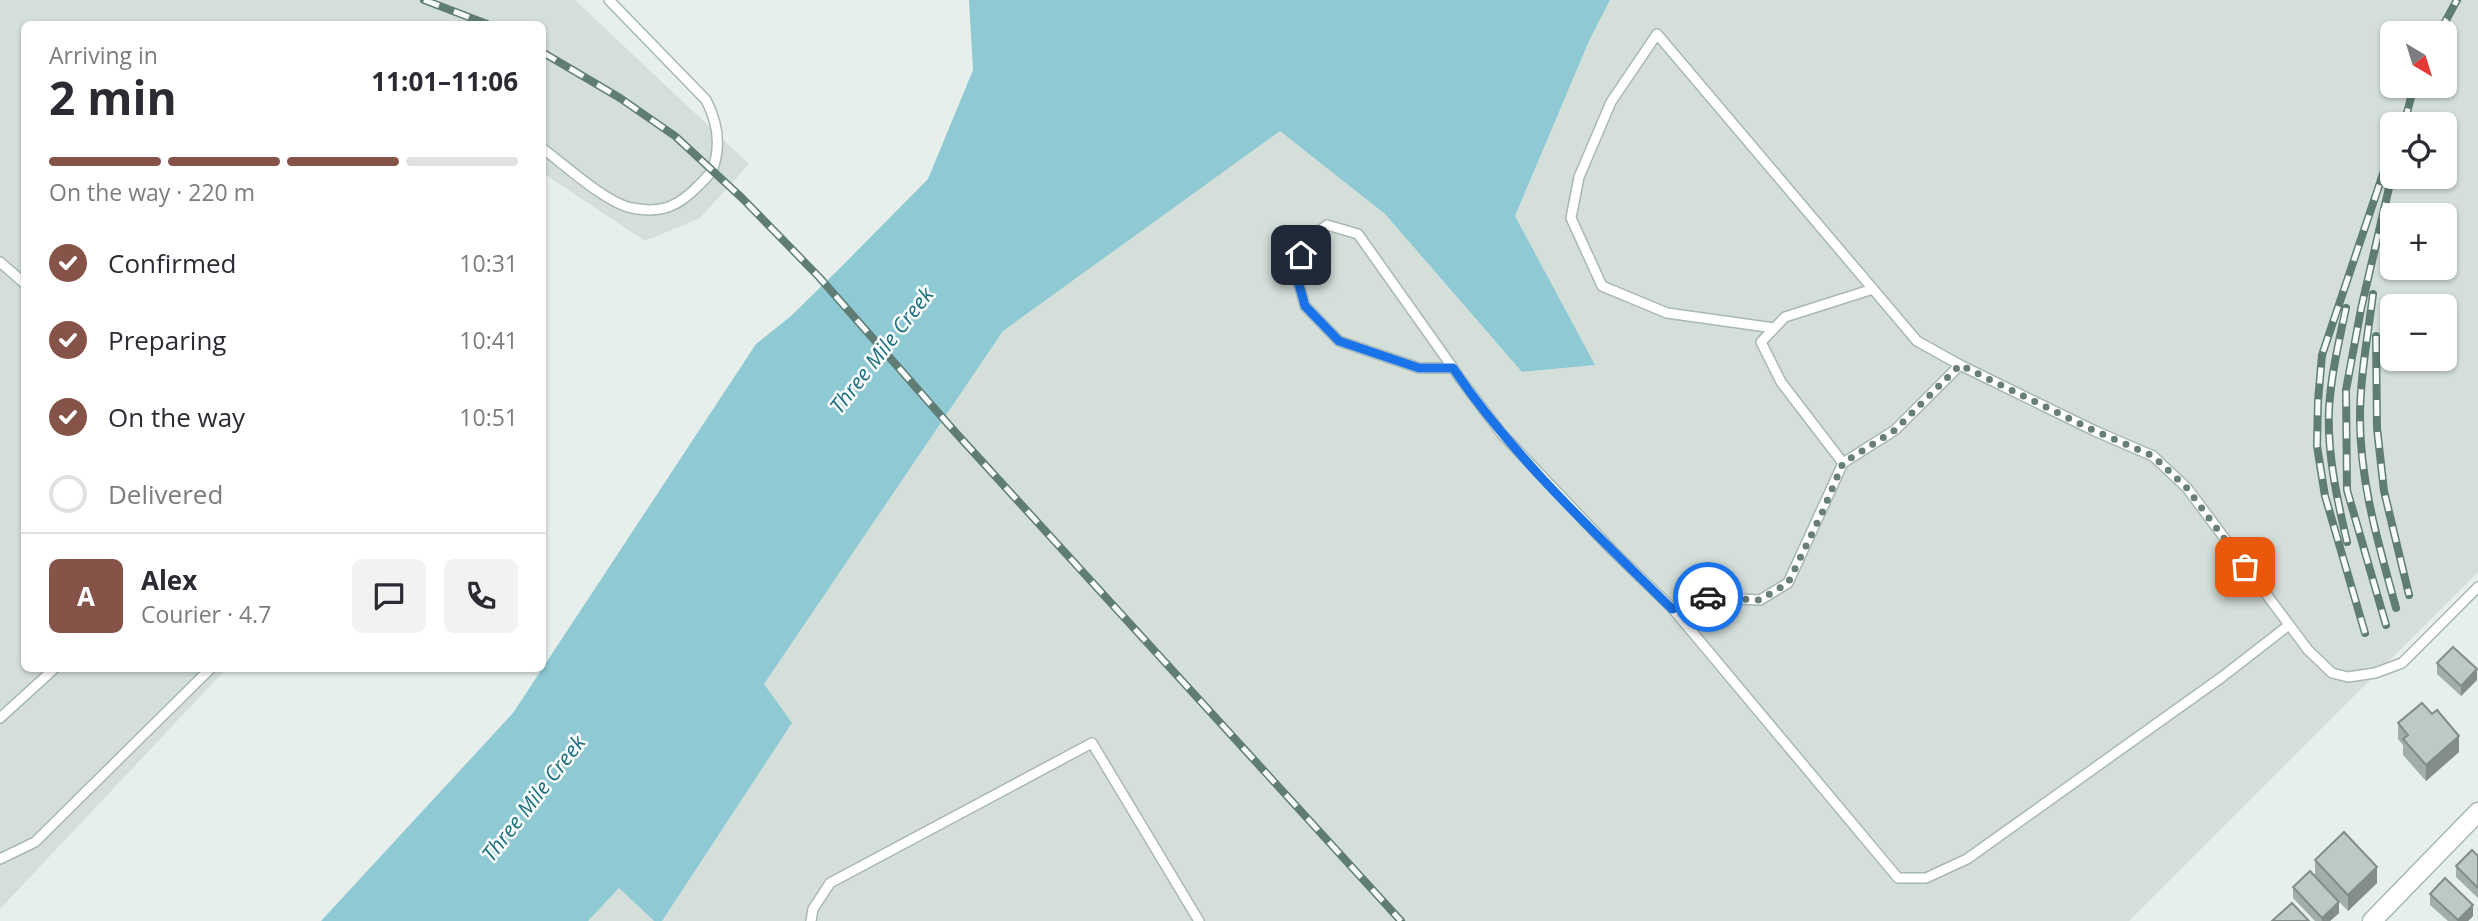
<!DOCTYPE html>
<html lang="en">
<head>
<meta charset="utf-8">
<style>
	:root { --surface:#fff; --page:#f2f2f3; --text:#2b2b33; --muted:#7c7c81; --line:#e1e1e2; --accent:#855347 }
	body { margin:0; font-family:"Open Sans",sans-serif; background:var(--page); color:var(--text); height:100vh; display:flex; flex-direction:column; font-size:26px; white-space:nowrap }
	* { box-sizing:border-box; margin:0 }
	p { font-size:23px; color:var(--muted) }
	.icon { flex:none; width:38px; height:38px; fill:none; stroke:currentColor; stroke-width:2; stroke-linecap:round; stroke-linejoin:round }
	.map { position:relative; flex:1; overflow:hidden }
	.drawer { position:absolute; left:21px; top:21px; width:525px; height:651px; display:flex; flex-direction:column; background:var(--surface); border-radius:10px; box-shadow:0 2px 5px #0004 }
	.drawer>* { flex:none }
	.needle { width:46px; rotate:142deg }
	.buttons { position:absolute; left:2380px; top:21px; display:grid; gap:14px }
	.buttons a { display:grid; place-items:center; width:77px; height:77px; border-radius:10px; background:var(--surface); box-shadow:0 2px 5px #0004; font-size:35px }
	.pin { position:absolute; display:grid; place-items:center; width:60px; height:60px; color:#fff; margin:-30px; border-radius:14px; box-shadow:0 4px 10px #0006 }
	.courier { position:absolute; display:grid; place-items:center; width:70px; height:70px; margin:-35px; border:5px solid #1a73e8; border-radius:50%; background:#fff; color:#222; box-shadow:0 2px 9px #0007 }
	.summary em { font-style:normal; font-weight:700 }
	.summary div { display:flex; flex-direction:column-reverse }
	.summary { display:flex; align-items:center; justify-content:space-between; height:119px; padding:0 28px }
	h1 { font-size:46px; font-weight:700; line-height:52px }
	.bar { display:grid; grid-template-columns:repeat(4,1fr); gap:10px 7px; align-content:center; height:84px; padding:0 28px }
	.bar i { height:9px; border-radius:5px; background:var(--line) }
	.bar .active { background:var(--accent) }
	.bar p { grid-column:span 4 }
	.line { display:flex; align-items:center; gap:18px; padding:0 28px; border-top:2px solid var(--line) }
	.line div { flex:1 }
	.round { display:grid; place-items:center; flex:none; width:74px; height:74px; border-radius:10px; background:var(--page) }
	ol { padding:0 28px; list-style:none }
	li { display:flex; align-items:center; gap:21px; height:77px }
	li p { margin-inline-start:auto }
	li .icon { padding:7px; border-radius:50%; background:var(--accent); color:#fff; stroke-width:4 }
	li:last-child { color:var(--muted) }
	li i { width:38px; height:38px; border:4px solid var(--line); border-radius:50% }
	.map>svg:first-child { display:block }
</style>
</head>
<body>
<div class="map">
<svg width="2478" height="921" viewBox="0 0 2478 921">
	<rect width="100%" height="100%" fill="#e6efeb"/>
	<path fill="#d4dfda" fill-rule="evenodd" d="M0 0H575L749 164 700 218 645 241 543 173 542 24H24V668L226 669 0 909Z
		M1610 0H2478V572L2129 921H662L792 723 763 684 1003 331 1280 130 1385 214 1522 372 1594 365 1515 216 1589 41ZM2392 33H2445V86H2392ZM2392 124H2445V177H2392ZM2392 215H2445V268H2392ZM2392 306H2445V359H2392Z
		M619 888 654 921H588Z"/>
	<path fill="#8ec9d4" d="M969 0H1610L1589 41 1515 216 1595 365 1522 372 1385 214 1280 131 1003 331 764 684 792 723 662 921H654L619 888 588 921H321L513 713 756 344 791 316 842 266 928 179 973 70Z"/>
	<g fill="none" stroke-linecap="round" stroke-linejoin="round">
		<defs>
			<path id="lane" d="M542 148C565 165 606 203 632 208 662 214 679 206 699 185 704 180 711 174 713 168 721 145 717 121 706 100L609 0
				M0 262 24 283
				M1774 328 1667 313 1602 286 1571 218 1579 177 1611 102 1657 34 1917 341 1960 365 2095 431 2153 456 2187 488 2308 650 2332 673 2348 677 2375 673 2402 663 2478 587
				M1453 368H1419L1339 341 1305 306 1295 270 1307 240 1327 225 1358 234 1453 368 1459 377 1502 434 1612 550 1673 609 1898 878H1926L1967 859 2222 677 2289 625
				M1843 463 1781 382 1761 342 1785 317 1873 289
				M1673 609 1702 597 1760 600 1788 583 1843 463 1895 430 1960 365
				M0 718 55 668
				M0 859 35 842 211 668
				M811 921 813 909 830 883 1092 743 1199 921"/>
			<path id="street" d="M2372 921 2478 812"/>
		</defs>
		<use href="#lane" stroke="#a8b8b2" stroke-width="12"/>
		<use href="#street" stroke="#a8b8b2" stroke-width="21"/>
		<use href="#lane" stroke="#fff" stroke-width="9"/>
		<use href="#street" stroke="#fff" stroke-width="18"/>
		<defs>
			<path id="rail" d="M424 0 487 24
				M2439 33 2457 0
				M542 52 620 98 675 136 742 198 819 277 956 433 1401 921
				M2404 124 2414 86
				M2373 294C2368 335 2360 377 2360 418 2360 484 2379 545 2396 608
				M2346 308C2339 341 2331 375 2329 409 2327 453 2337 499 2347 542
				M2376 336 2377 428 2384 491 2409 595
				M2386 625 2347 490 2346 390 2361 309 2391 179
				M2365 633 2325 496 2317 446 2318 401 2322 355 2392 147"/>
		</defs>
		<use href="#rail" stroke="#5f7d75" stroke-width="8"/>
		<use href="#rail" stroke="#f7fbf9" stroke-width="5" stroke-dasharray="16" stroke-linecap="butt"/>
	</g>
	<path fill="#a1aea9" d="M2437 663 2477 680 2461 696 2437 674Z
		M2398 723 2459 752 2426 781 2403 755V745L2398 739Z
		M2478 856V898L2456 877V866Z
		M2315 860 2377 883 2348 911 2315 876Z
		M2293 887 2339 913 2330 921H2315L2293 898Z
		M2430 894 2473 916 2468 921H2448L2430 905Z"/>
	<path fill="#838d89" d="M2477 669V680L2461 696V686Z
		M2459 736V752L2426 781V765Z
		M2377 867V883L2348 911V895Z
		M2339 902V913L2330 921H2322V918Z
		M2473 905V916L2468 921H2458Z"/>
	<path fill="#bbcac4" stroke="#838d89" stroke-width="2" d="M2453 647 2477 669 2461 686 2437 663Z
		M2422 703 2432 714 2437 710 2459 736 2426 765 2403 739 2408 735 2398 723Z
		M2344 832 2377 867 2348 895 2315 860Z
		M2472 850 2478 856V888L2456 866Z
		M2310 871 2339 902 2322 918 2293 887Z
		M2445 878 2473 905 2458 920 2430 894Z
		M2292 903 2309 921H2272Z"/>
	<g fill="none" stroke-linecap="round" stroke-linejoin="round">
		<path stroke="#687f78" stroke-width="7" stroke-dasharray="0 12.6" d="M1708 597 1760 600 1788 583 1822 513 1843 463 1895 430 1960 365 2095 431 2153 456 2187 488 2245 567"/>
		<path stroke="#1a73e8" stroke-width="9" d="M1301 255 1295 270 1305 306 1339 341 1419 368H1453C1513 457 1596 534 1672 609L1702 597H1708"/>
	</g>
	<g text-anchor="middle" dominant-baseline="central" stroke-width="5" stroke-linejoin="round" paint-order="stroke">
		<g font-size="21" font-style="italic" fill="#1c6f80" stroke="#f7fbf9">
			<text transform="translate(881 350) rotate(-52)">Three Mile Creek</text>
			<text transform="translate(533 798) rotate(-52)">Three Mile Creek</text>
		</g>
	</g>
</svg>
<div class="buttons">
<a><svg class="needle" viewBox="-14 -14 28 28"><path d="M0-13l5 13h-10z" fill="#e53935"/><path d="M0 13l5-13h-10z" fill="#7c7c81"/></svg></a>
<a><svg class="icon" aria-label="locate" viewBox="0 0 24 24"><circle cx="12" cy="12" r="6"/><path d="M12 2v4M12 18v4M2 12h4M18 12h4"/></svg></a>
<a>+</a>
<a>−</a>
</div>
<div class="pin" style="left:2245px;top:567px;background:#ea580c"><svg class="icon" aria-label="bag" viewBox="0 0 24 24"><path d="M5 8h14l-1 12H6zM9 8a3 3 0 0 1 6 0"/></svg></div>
<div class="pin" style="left:1301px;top:255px;background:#1f2937"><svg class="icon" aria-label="home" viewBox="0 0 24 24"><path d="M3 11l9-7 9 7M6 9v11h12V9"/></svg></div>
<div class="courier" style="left:1708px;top:597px"><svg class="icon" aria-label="car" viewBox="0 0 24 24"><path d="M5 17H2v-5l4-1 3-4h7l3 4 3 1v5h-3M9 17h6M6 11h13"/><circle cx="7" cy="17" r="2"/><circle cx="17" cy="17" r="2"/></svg></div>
<section class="drawer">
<div class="summary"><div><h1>2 min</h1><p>Arriving in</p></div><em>11:01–11:06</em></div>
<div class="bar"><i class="active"></i><i class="active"></i><i class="active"></i><i></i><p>On the way · 220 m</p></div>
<ol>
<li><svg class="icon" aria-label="check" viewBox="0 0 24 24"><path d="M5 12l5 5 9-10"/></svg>Confirmed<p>10:31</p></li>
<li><svg class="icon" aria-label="check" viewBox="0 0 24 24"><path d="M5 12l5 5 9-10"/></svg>Preparing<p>10:41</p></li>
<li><svg class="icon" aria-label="check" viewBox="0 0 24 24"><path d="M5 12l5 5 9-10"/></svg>On the way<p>10:51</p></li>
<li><i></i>Delivered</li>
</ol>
<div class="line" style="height:126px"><b class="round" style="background:var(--accent);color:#fff">A</b><div><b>Alex</b><p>Courier · 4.7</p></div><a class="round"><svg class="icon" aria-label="chat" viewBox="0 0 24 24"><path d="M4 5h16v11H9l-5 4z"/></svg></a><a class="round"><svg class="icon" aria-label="phone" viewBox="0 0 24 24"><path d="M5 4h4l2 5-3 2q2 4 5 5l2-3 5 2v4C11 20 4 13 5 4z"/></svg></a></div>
</section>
</div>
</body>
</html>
